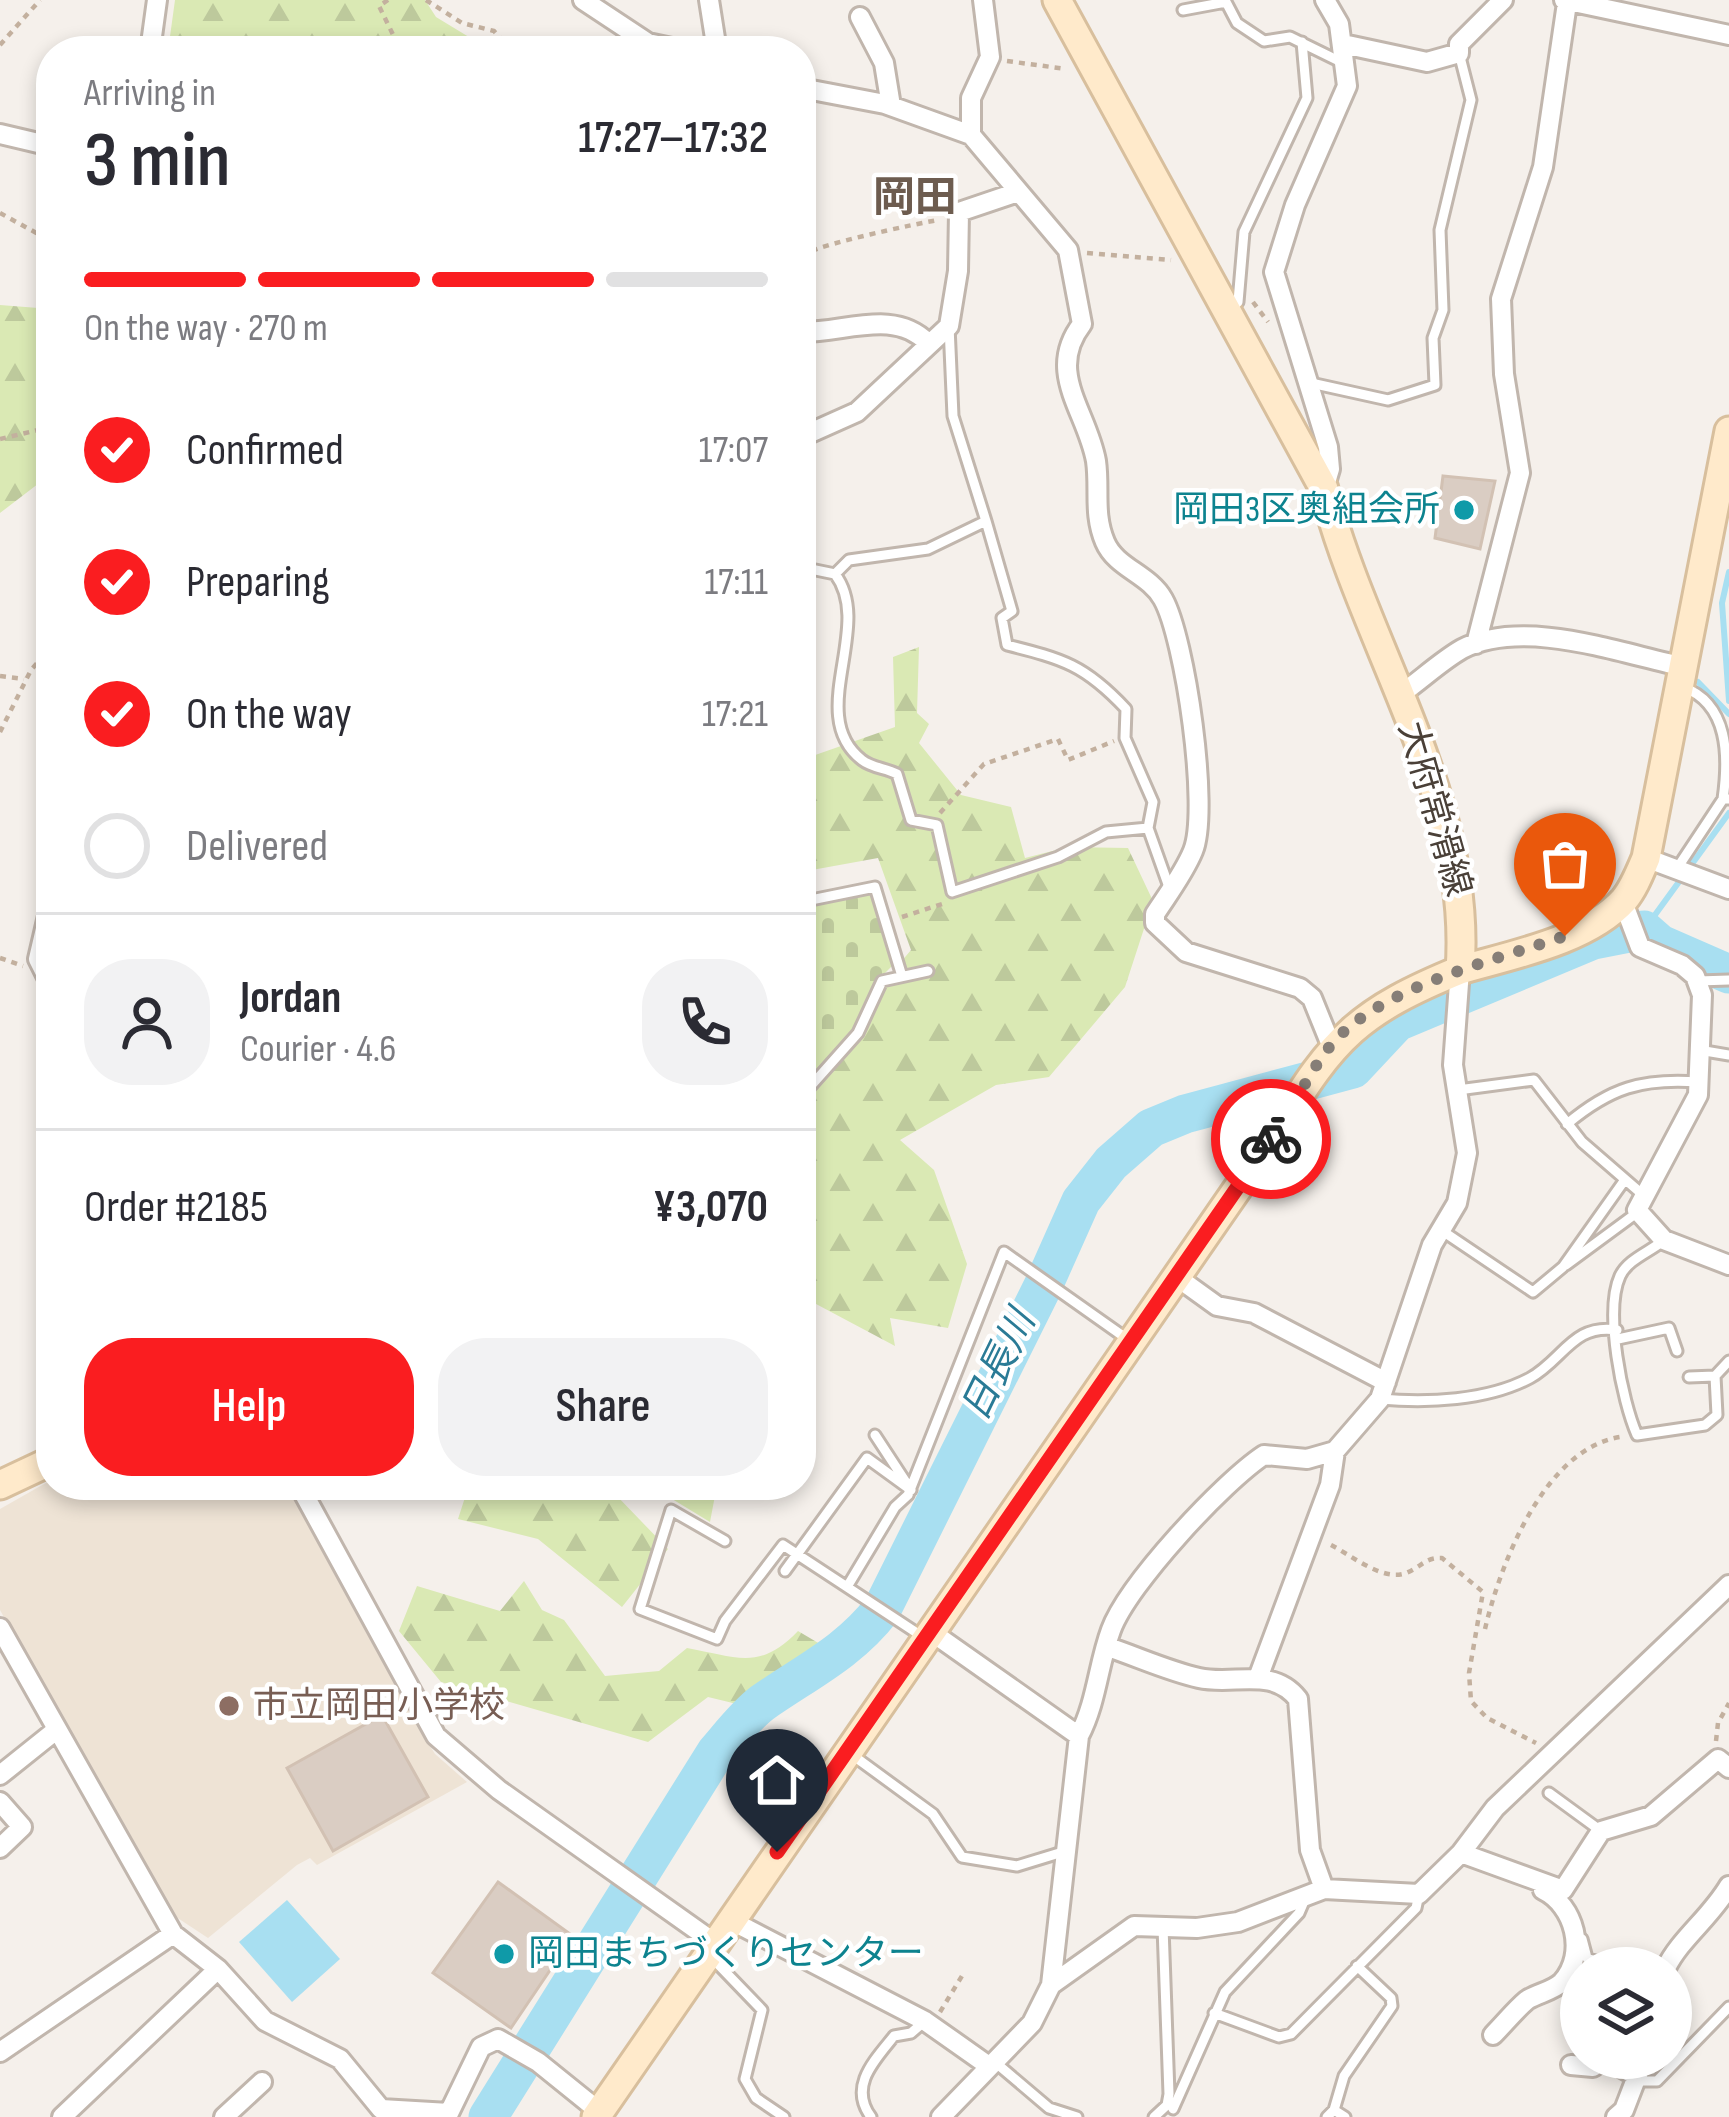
<!DOCTYPE html>
<html lang="en">
<head>
<meta charset="utf-8">
<style>
	:root { --surface:#fff; --page:#f2f2f3; --text:#2b2b33; --muted:#7c7c81; --line:#e1e1e2; --accent:#fa1d20 }
	body { margin:0; font-family:"Sofia Sans Condensed","Noto Sans JP",sans-serif; background:var(--page); color:var(--text); height:100vh; display:flex; flex-direction:column; font-size:45px; white-space:nowrap }
	* { box-sizing:border-box; margin:0 }
	p { font-size:39px; color:var(--muted) }
	.icon { flex:none; width:66px; height:66px; fill:none; stroke:currentColor; stroke-width:2; stroke-linecap:round; stroke-linejoin:round }
	.map { position:relative; flex:1; overflow:hidden }
	.drawer { position:absolute; left:36px; top:36px; width:780px; height:1464px; display:flex; flex-direction:column; background:var(--surface); border-radius:48px; box-shadow:0 6px 18px #0003 }
	.drawer>* { flex:none }
	.controls { position:absolute; left:1560px; top:1947px; display:grid; gap:24px }
	.controls a { display:grid; place-items:center; width:132px; height:132px; border-radius:50%; background:var(--surface); box-shadow:0 6px 18px #0003; font-size:60px }
	.pin { position:absolute; display:grid; place-items:center; width:102px; height:102px; color:#fff; margin:-123px -51px; border-radius:50% 50% 50% 0; rotate:-45deg; box-shadow:0 0 12px #0007 }
	.pin .icon { rotate:45deg }
	.courier { position:absolute; display:grid; place-items:center; width:120px; height:120px; margin:-60px; border:9px solid #fa1d20; border-radius:50%; background:#fff; color:#222; box-shadow:0 3px 15px #0007 }
	.overview em { font-style:normal; font-weight:600 }
	.overview div { display:flex; flex-direction:column-reverse }
	.overview { display:flex; align-items:center; justify-content:space-between; height:204px; padding:0 48px }
	h1 { font-size:78px; font-weight:600; line-height:90px }
	.bar { display:grid; grid-template-columns:repeat(4,1fr); gap:18px 12px; align-content:center; height:144px; padding:0 48px }
	.bar i { height:15px; border-radius:9px; background:var(--line) }
	.bar .selected { background:var(--accent) }
	.bar p { grid-column:span 4 }
	.line { display:flex; align-items:center; gap:30px; padding:0 48px; border-top:3px solid var(--line) }
	.line div { flex:1 }
	.round { display:grid; place-items:center; flex:none; width:126px; height:126px; border-radius:48px; background:var(--page) }
	ol { padding:0 48px; list-style:none }
	li { display:flex; align-items:center; gap:36px; height:132px }
	li p { margin-inline-start:auto }
	li .icon { padding:12px; border-radius:50%; background:var(--accent); color:#fff; stroke-width:4 }
	li:last-child { color:var(--muted) }
	li i { width:66px; height:66px; border:6px solid var(--line); border-radius:50% }
	.action { display:flex; gap:24px; margin-top:auto; padding:24px 48px }
	.action a { flex:1; height:138px; border-radius:48px; background:var(--accent); color:#fff; font-size:48px; font-weight:600; line-height:138px; text-align:center }
	.action a+a { background:var(--page); color:var(--text) }
	.map>svg:first-child { display:block }
</style>
</head>
<body>
<div class="map">
<svg width="1729" height="2117" viewBox="0 0 1729 2117">
	<defs>
		<pattern id="forest-firs" width="22" height="20" patternUnits="userSpaceOnUse" patternTransform="scale(3)"><rect width="22" height="20" fill="#dae9b4"/><path d="M5 1l3.5 6h-7zM16 11l3.5 6h-7z" fill="#bdc99c"/></pattern>
		<pattern id="cemetery-stones" width="16" height="16" patternUnits="userSpaceOnUse" patternTransform="scale(3)"><rect width="16" height="16" fill="#dae9b4"/><path d="M2 7V4a2 2 0 0 1 4 0v3zM10 15v-3a2 2 0 0 1 4 0v3z" fill="#bdc99c"/></pattern>
	</defs>
	<rect width="100%" height="100%" fill="#f5f0eb"/>
	<path fill="#eee3d5" d="M51 1480V1485H286L418 1727 435 1754 467 1782 317 1865 310 1858 297 1865 208 1938 164 1909 0 1610V1509Z"/>
	<path fill="url(#forest-firs)" d="M175 0H425L436 17 492 51H168Z
		M0 305 51 309V474L0 513Z
		M919 647 917 713 929 724 919 743 961 795 1011 807 1025 858 1068 847 1128 848 1153 901 1125 987 1049 1077 996 1085 900 1140 934 1170 967 1264 948 1328 890 1318 895 1346 801 1296V1081L911 950 878 858 801 872V760L895 727 893 657Z
		M469 1485H618L615 1494 668 1549 622 1607 538 1539 458 1519Z
		M649 1485H717L710 1522Z
		M524 1581 542 1610 564 1620 605 1676 659 1671 687 1648C737 1657 760 1671 798 1631L820 1644 821 1663 793 1678 775 1674 741 1705 708 1697 648 1742 441 1682 399 1631 417 1586 500 1611Z"/>
	<path fill="url(#cemetery-stones)" d="M873 891 893 965 874 984 854 1033 801 1091V905Z"/>
	<path fill="#a8dff1" d="M287 1900 340 1959 292 2002 239 1942Z"/>
	<g fill="none" stroke-linecap="round" stroke-linejoin="round">
		<path stroke="#a8dff1" stroke-width="6" d="M1729 572 1722 603 1729 701
			M1698 682 1729 714
			M1644 930 1729 813"/>
		<path stroke="#a8dff1" stroke-width="39" d="M488 2117 716 1752C730 1736 745 1716 762 1703 806 1672 848 1653 882 1609L1044 1284 1081 1201 1111 1163 1151 1128 1185 1114 1353 1069 1397 1022 1593 940 1644 930 1660 944 1729 974"/>
	</g>
	<path fill="#dacdc3" stroke="#d2c1b3" stroke-width="3" d="M1443 476 1495 481 1480 549 1435 538Z
		M382 1715 428 1797 333 1851 287 1768Z
		M498 1882 573 1936 511 2028 433 1973Z"/>
	<g fill="none" stroke-linecap="round" stroke-linejoin="round">
		<defs>
			<path id="lane" d="M1183 10 1226 2 1237 23 1264 41 1290 37 1341 62
				M1229 311 1238 302 1244 232 1307 98 1302 42
				M1311 383 1388 400 1435 385 1433 338 1443 310 1440 230 1471 100 1459 53
				M986 521 1012 611 1002 618 1007 645C1063 659 1085 665 1126 709L1125 738 1153 802 1148 828
				M801 567 835 574 849 560 928 549 986 521 953 416 949 326
				M835 574C875 627 804 715 862 760 872 768 886 768 897 774L911 820 937 825 952 892 1058 857 1106 832 1148 828 1169 887
				M1683 687C1729 704 1729 757 1723 799
				M1676 870 1723 799H1729
				M801 902 875 887 901 973
				M1698 981 1729 980
				M1699 1050 1729 1055
				M1458 1090 1534 1080 1582 1142 1642 1194
				M801 1097 858 1033 882 981 928 971
				M1567 1124C1610 1088 1642 1078 1698 1082
				M1441 1230 1533 1292 1563 1267 1624 1181
				M1664 1240C1650 1252 1628 1259 1620 1276 1604 1311 1622 1401 1637 1435L1705 1425 1717 1415 1715 1376 1729 1361
				M1566 1265 1638 1212
				M1618 1339 1669 1328 1677 1351
				M1689 1377 1715 1376
				M1380 1399C1427 1403 1487 1401 1530 1378 1563 1360 1573 1323 1617 1330
				M725 1541 671 1510 640 1609 717 1639 725 1621 783 1545 847 1587
				M785 1571 867 1458 911 1490 875 1435
				M923 1637 847 1587 895 1507 908 1495 1004 1252 1130 1341
				M851 1754 933 1814 962 1857 1017 1866 1066 1851
				M1549 1793 1601 1831
				M1582 1939 1587 1958 1614 1968
				M712 1958 762 2010 745 2079 756 2098 784 2117
				M1214 2013 1279 2037 1291 2034 1416 1908 1419 1894
				M996 2063 1049 2108 1077 2117
				M1636 2081H1657L1729 2007
				M1173 2109 1225 1992 1299 1913 1305 1899
				M1334 2110 1344 2076 1392 2006 1391 1998 1357 1966
				M871 2117C848 2086 875 2060 894 2036L911 2033 925 2021
				M1154 2117 1167 2105 1169 2094 1163 1927
				M1327 2117 1334 2110 1345 2117"/>
			<path id="street" d="M583 0 648 43 686 51
				M709 0 717 51
				M1564 0 1729 35
				M860 17 884 63 891 106
				M1343 44 1427 62 1459 53V44L1503 0
				M150 51 157 0
				M801 88 885 104 971 135 1068 250 1082 324C1045 372 1087 411 1096 461 1100 489 1093 514 1105 542 1116 568 1149 574 1163 599 1185 638 1210 810 1193 851 1184 873 1168 894 1155 914V923L1186 952 1300 988 1312 998 1331 1045
				M0 134 51 146
				M971 135V98L990 57 983 0
				M801 332C844 333 894 308 928 343
				M801 437 857 412 949 326 958 271 959 212 1018 192
				M1324 489 1330 469 1328 447 1274 272 1295 205 1347 86 1339 24 1325 0
				M1476 644 1520 473 1504 374 1501 299 1543 167 1567 3
				M1401 694C1421 680 1441 661 1462 649 1525 617 1621 654 1685 667
				M1646 858 1729 889
				M1623 902 1640 947 1682 965 1695 976 1702 995 1698 1095 1637 1210 1664 1240 1729 1265
				M51 903 38 959 51 985
				M1174 1275 1217 1306 1254 1313 1386 1382
				M299 1485 436 1736 499 1790 715 1943
				M0 1628 173 1934 218 1969 265 2021 340 2059 381 2109 449 2113 481 2047 498 2039 538 2062 600 2112
				M930 1631 1079 1736
				M1108 1647C1138 1657 1168 1671 1199 1678 1234 1686 1272 1666 1298 1699L1310 1850 1324 1889
				M1258 1678 1330 1485 1335 1451
				M0 1775 55 1731
				M0 1802 22 1827 0 1848
				M1461 1853 1563 1890 1601 1831 1651 1816 1718 1759 1729 1768
				M730 1920 925 2021 986 2064
				M1666 1968C1680 1939 1710 1918 1729 1886
				M1051 1985 1134 1926 1197 1928 1238 1922 1324 1889 1419 1894 1461 1853 1495 1808 1729 1585
				M1493 2035C1504 2024 1515 2010 1527 2000 1538 1993 1553 1991 1562 1982 1588 1953 1574 1905 1543 1890
				M0 2052 173 1934
				M1605 2058 1638 2077
				M1571 2065 1593 2067 1605 2058
				M62 2117 218 1969
				M224 2117 262 2082
				M941 2117 1032 2023 1051 1985 1079 1736C1097 1701 1098 1665 1111 1630 1128 1584 1223 1482 1264 1455L1307 1459 1335 1451 1380 1399 1432 1245 1457 1203 1467 1153 1453 1065 1460 970
				M1616 2117 1624 2110 1644 2058"/>
			<path id="secondary" d="M1460 970C1511 955 1587 941 1624 900 1634 888 1640 872 1646 858L1729 431
				M0 1485 51 1461
				M596 2117 1278 1130C1333 1037 1360 1011 1460 970 1473 800 1365 648 1324 489L1057 0"/>
		</defs>
		<use href="#lane" stroke="#c1b6ad" stroke-width="15"/>
		<use href="#street" stroke="#c1b6ad" stroke-width="24"/>
		<use href="#secondary" stroke="#d8bf9d" stroke-width="33"/>
		<path stroke="#c3b09e" stroke-width="4.5" stroke-dasharray="6 6" stroke-linecap="butt" d="M388 0 379 6 401 51
			M426 0 462 23 494 31 511 51
			M0 45 40 0
			M1007 61 1066 69
			M0 213 51 241
			M1087 253 1171 260
			M801 256C815 245 915 224 938 220
			M1253 302 1268 322
			M0 439 51 427
			M0 676 24 679
			M0 732 31 670 51 647
			M940 813 984 764 1058 739 1068 760 1114 741
			M902 917 942 904
			M0 958 23 966
			M1331 1545C1351 1555 1383 1582 1406 1573 1421 1567 1426 1557 1442 1558L1483 1592 1469 1673 1471 1701 1487 1718 1536 1743
			M1485 1629C1500 1565 1544 1449 1620 1437
			M1716 1741 1718 1723 1729 1703
			M940 2012 965 1971"/>
		<use href="#lane" stroke="#fff" stroke-width="9"/>
		<use href="#street" stroke="#fff" stroke-width="18"/>
		<use href="#secondary" stroke="#ffeacb" stroke-width="27"/>
	</g>
	<g fill="none" stroke-linecap="round" stroke-linejoin="round">
		<path stroke="#867e77" stroke-width="12" stroke-dasharray="0 21.6" d="M1271 1139C1293 1110 1308 1073 1331 1045 1381 986 1494 961 1565 936"/>
		<path stroke="#fa1d20" stroke-width="15" d="M777 1852 1271 1139"/>
	</g>
	<g fill="#0f9aa8" stroke="#fff" stroke-width="4.5">
		<circle cx="1464" cy="510" r="12"/>
		<circle cx="504" cy="1954" r="12"/>
	</g>
	<circle fill="#8d6e63" stroke="#fff" stroke-width="4.5" cx="229" cy="1706" r="12"/>
	<g text-anchor="middle" dominant-baseline="central" stroke-width="9" stroke-linejoin="round" paint-order="stroke">
		<g font-size="36" fill="#0d838f" stroke="#fff" text-anchor="end">
			<text x="1440" y="510">岡田3区奥組会所</text>
			<text x="528" y="1954" text-anchor="start">岡田まちづくりセンター</text>
		</g>
		<g font-size="36" fill="#4a4038" stroke="#fff">
			<text transform="translate(1434 809) rotate(74)">大府常滑線</text>
		</g>
		<g font-size="36" fill="#785e54" stroke="#fff" text-anchor="start">
			<text x="253" y="1706">市立岡田小学校</text>
		</g>
		<g font-size="39" font-style="italic" fill="#2a7b96" stroke="#fff">
			<text transform="translate(999 1366) rotate(-64)">日長川</text>
		</g>
		<g font-size="42" font-weight="bold" fill="#6d5c4f" stroke="#fff">
			<text x="915" y="198">岡田</text>
		</g>
	</g>
</svg>
<div class="controls">
<a><svg class="icon" aria-label="layers" viewBox="0 0 24 24"><path d="M12 4l9 5-9 5-9-5zM3 14l9 5 9-5"/></svg></a>
</div>
<div class="pin" style="left:1565px;top:936px;background:#ea580c"><svg class="icon" aria-label="bag" viewBox="0 0 24 24"><path d="M5 8h14l-1 12H6zM9 8a3 3 0 0 1 6 0"/></svg></div>
<div class="pin" style="left:777px;top:1852px;background:#1f2937"><svg class="icon" aria-label="home" viewBox="0 0 24 24"><path d="M3 11l9-7 9 7M6 9v11h12V9"/></svg></div>
<div class="courier" style="left:1271px;top:1139px"><svg class="icon" aria-label="bike" viewBox="0 0 24 24"><circle cx="6" cy="16" r="4"/><circle cx="18" cy="16" r="4"/><path d="M6 16l4-8h5l3 8M10 8l3 8H6M13 5h3"/></svg></div>
<section class="drawer">
<div class="overview"><div><h1>3 min</h1><p>Arriving in</p></div><em>17:27–17:32</em></div>
<div class="bar"><i class="selected"></i><i class="selected"></i><i class="selected"></i><i></i><p>On the way · 270 m</p></div>
<ol>
<li><svg class="icon" aria-label="check" viewBox="0 0 24 24"><path d="M5 12l5 5 9-10"/></svg>Confirmed<p>17:07</p></li>
<li><svg class="icon" aria-label="check" viewBox="0 0 24 24"><path d="M5 12l5 5 9-10"/></svg>Preparing<p>17:11</p></li>
<li><svg class="icon" aria-label="check" viewBox="0 0 24 24"><path d="M5 12l5 5 9-10"/></svg>On the way<p>17:21</p></li>
<li><i></i>Delivered</li>
</ol>
<div class="line" style="height:216px"><a class="round"><svg class="icon" aria-label="person" viewBox="0 0 24 24"><circle cx="12" cy="8" r="4"/><path d="M4 21q1-7 8-7t8 7"/></svg></a><div><b>Jordan</b><p>Courier · 4.6</p></div><a class="round"><svg class="icon" aria-label="phone" viewBox="0 0 24 24"><path d="M5 4h4l2 5-3 2q2 4 5 5l2-3 5 2v4C11 20 4 13 5 4z"/></svg></a></div>
<div class="line" style="height:156px"><div>Order #2185</div><b>¥3,070</b></div>
<div class="action"><a>Help</a><a>Share</a></div>
</section>
</div>
</body>
</html>
